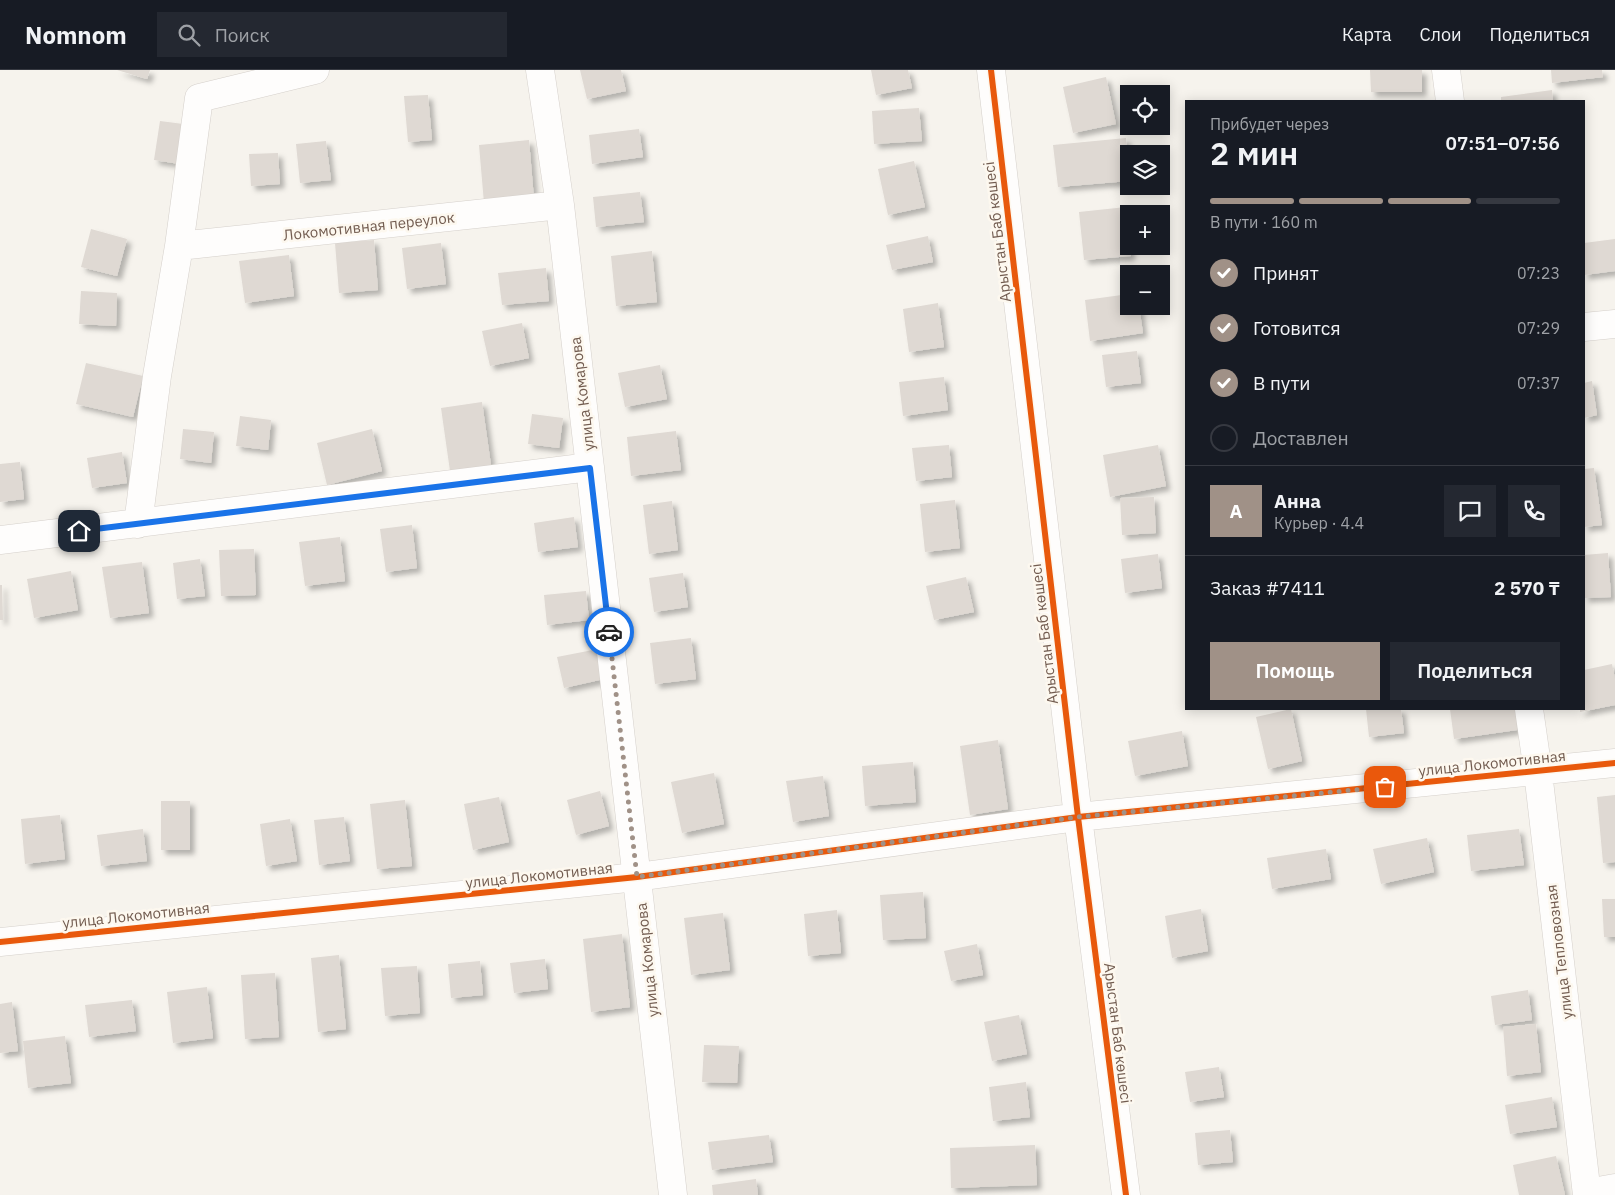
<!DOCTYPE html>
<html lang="ru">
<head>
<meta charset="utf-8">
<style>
	:root { --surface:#171b24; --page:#242831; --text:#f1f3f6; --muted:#9ea1a6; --line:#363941; --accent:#a09187 }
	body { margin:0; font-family:"IBM Plex Sans",sans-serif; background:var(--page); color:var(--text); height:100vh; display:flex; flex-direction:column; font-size:19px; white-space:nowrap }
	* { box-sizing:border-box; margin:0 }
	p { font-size:16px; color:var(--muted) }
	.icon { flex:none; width:28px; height:28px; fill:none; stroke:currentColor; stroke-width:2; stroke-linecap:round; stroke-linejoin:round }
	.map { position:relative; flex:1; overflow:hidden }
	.drawer { position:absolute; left:1185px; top:30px; width:400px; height:610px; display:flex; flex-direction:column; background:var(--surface); border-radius:0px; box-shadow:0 2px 12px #0003 }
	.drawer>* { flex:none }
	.tools { position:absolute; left:1120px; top:15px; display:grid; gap:10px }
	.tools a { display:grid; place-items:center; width:50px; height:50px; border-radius:0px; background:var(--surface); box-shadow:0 2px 12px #0003; font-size:25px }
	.pin { position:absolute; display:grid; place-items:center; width:42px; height:42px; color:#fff; margin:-21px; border-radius:10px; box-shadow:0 2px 8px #0006 }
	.courier { position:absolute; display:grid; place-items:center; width:50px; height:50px; margin:-25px; border:4px solid #1a73e8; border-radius:50%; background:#fff; color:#222; box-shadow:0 1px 6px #0007 }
	.head em { font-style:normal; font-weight:600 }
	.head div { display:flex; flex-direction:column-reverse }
	.head { display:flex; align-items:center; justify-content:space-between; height:85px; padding:0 25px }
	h1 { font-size:32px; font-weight:600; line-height:38px }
	.bar { display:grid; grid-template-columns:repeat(4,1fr); gap:8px 5px; align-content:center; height:60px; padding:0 25px }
	.bar i { height:6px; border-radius:4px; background:var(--line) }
	.bar .current { background:var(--accent) }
	.bar p { grid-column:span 4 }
	.line { display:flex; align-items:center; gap:12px; padding:0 25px; border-top:1px solid var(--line) }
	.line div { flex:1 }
	.round { display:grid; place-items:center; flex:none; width:52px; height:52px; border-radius:0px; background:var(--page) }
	ol { padding:0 25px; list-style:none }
	li { display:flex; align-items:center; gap:15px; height:55px }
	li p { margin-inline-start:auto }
	li .icon { padding:5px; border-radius:50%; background:var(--accent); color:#fff; stroke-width:4 }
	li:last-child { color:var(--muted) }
	li i { width:28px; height:28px; border:2px solid var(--line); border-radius:50% }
	.button { display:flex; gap:10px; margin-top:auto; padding:10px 25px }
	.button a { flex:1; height:58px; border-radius:0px; background:var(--accent); color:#fff; font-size:20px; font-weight:600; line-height:58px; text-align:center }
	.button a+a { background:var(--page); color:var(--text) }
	header { display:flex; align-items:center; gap:30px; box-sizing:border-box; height:70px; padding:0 25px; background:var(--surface); border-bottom:1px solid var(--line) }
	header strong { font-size:24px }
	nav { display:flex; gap:28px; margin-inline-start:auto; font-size:18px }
	.search { width:350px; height:45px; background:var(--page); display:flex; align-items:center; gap:12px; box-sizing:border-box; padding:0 18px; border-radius:0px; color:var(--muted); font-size:19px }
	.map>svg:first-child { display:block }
</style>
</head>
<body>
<header>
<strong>Nomnom</strong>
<div class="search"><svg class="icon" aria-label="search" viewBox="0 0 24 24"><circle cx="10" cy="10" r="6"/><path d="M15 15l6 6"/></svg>Поиск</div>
<nav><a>Карта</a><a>Слои</a><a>Поделиться</a></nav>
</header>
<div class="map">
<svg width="1615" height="1125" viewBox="0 0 1615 1125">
	<defs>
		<filter id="shadow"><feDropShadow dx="4.5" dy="4.5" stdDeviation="2.5" flood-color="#0004"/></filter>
	</defs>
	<rect width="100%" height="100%" fill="#f6f3ed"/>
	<path fill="#dfd9d3" filter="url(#shadow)" d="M117 0H150L147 9Z
		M580 0H621L626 21 587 29Z
		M871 0H908L912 18 876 25Z
		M1370 0H1422V22H1371Z
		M1551 0H1602L1603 7 1552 13Z
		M1106 7 1116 54 1073 63 1063 17Z
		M1552 20 1553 31H1501V27Z
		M428 25 432 70 408 72 404 26Z
		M919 38 922 71 874 74 872 41Z
		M160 51 191 55 186 95 154 90Z
		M639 59 643 87 592 94 589 65Z
		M1126 68 1129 111 1058 117 1053 75Z
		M529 70 534 129 484 133 479 75Z
		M326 71 331 110 300 113 296 74Z
		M278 83 280 114 251 116 249 84Z
		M914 91 925 137 888 145 878 99Z
		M640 122 644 152 596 157 593 127Z
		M1126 137 1131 186 1084 190 1079 142Z
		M91 159 127 169 117 206 81 197Z
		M928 166 933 192 892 200 886 175Z
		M1615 169V201L1584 205V173Z
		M374 170 378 220 339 223 335 173Z
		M441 173 446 214 407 219 402 178Z
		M652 181 657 232 616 236 611 186Z
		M289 185 294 226 245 233 239 191Z
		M546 198 549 231 502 235 498 203Z
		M81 221 117 223 116 256 79 254Z
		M1129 224V236H1139L1143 263 1090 271 1085 230Z
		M938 233 944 277 909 282 903 239Z
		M522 253 529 288 490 296 482 261Z
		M1137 281 1141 313 1106 317 1102 285Z
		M86 293 143 306 133 347 76 334Z
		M660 295 667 329 625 337 618 303Z
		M944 307 948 340 903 346 899 312Z
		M1592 311 1597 345 1584 348V313Z
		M482 332 491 395 450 401 441 338Z
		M532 344 563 348 559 378 528 374Z
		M240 346 271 350 268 380 236 376Z
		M183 359 214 362 211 393 180 389Z
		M372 359 382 401 327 415 317 373Z
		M676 361 681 400 631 406 627 367Z
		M949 375 952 407 916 411 912 378Z
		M1158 375 1166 416 1110 427 1103 385Z
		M122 382 127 413 92 418 87 388Z
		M20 392 24 429 0 432V394Z
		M1594 398 1602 455 1584 457V399Z
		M1154 427 1156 463 1122 465 1120 428Z
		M955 430 960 478 925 482 920 434Z
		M672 431 678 480 649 484 643 435Z
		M574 447 578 477 538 482 534 453Z
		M412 455 417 498 386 502 380 459Z
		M340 467 345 511 305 516 299 472Z
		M254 479 256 525 221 526 219 480Z
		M1608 483 1611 527 1584 528V485Z
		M1158 484 1162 518 1125 523 1121 489Z
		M200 489 205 526 177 529 173 493Z
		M142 492 149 543 110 548 102 497Z
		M71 501 78 540 34 548 27 509Z
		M683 503 688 537 654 542 649 508Z
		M966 507 974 542 934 550 926 516Z
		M0 515H2L3 550H0Z
		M586 521 589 550 547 555 544 525Z
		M691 568 696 609 655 614 650 573Z
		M598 579 604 609 564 618 557 587Z
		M1612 594 1615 609V635L1580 642V639H1584V600Z
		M1291 639 1302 691 1268 699 1256 647Z
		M1366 639H1401L1404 663 1369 667Z
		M1450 639H1515L1517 660 1454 669Z
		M1182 661 1188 696 1135 706 1128 671Z
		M998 670 1008 739 970 745 960 676Z
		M913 692 916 732 865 736 862 696Z
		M714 703 724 754 682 763 671 712Z
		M823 706 829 746 793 752 786 711Z
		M600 721 609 756 576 765 567 730Z
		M1615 725V792L1603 793 1597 727Z
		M499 727 509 772 473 780 464 734Z
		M405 730 412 796 377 799 370 734Z
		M161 731H190V780H161Z
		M60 745 65 789 25 794 21 749Z
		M344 747 350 791 319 795 314 750Z
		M290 749 297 791 266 796 260 754Z
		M143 759 147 791 101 796 97 765Z
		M1519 759 1524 795 1471 801 1467 765Z
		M1427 768 1434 802 1381 814 1373 779Z
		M1326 779 1331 809 1272 819 1267 788Z
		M923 822 926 868 883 870 880 825Z
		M1602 829H1615V867H1604Z
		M1201 839 1208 881 1172 888 1165 846Z
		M837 840 841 883 808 886 804 844Z
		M723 843 730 900 691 905 684 848Z
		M622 864 630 937 591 942 583 869Z
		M977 874 983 905 951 911 944 881Z
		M339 885 346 959 318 962 311 888Z
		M545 889 548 919 514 923 510 893Z
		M480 891 483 925 451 928 448 894Z
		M417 896 420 943 385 946 381 898Z
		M275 903 279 967 245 969 241 905Z
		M207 917 213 968 173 973 167 922Z
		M1528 920 1532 950 1495 955 1491 926Z
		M132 930 136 961 89 967 85 935Z
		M12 932 18 981 0 983V934Z
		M1019 945 1027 984 992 991 984 952Z
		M1536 954 1541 1002 1507 1006 1503 957Z
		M65 966 71 1013 28 1018 23 971Z
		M704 975 739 976 737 1013 702 1012Z
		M1219 997 1224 1027 1190 1032 1185 1002Z
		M1026 1012 1030 1047 993 1051 989 1017Z
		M1552 1027 1557 1057 1510 1064 1505 1035Z
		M1230 1060 1233 1092 1198 1095 1195 1063Z
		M769 1065 773 1092 712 1100 708 1072Z
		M1035 1075 1037 1115 951 1118 950 1078Z
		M1556 1086 1565 1125H1519L1513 1095Z
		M756 1109 758 1125H713L712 1115Z"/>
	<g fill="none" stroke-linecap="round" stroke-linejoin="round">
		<defs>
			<path id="minor" d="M540 0 560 135 673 1125
				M991 0 1078 747 1126 1125
				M1446 0 1450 31
				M179 176 199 28 315 0
				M1584 257 1615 254
				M138 454 157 306 179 176 560 135
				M0 470 590 397
				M1529 639 1538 702 1587 1125
				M0 872 637 807 1078 747 1615 693
				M1587 1123 1615 1118"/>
		</defs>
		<use href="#minor" stroke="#d5d0cb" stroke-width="29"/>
		<use href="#minor" stroke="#fefdfc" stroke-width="28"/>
		<defs>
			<path id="cycleway" d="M991 0 1078 747 1126 1125
				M0 872 637 807 1078 747 1615 693"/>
		</defs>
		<use href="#cycleway" stroke="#fdf8ef" stroke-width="9"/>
		<use href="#cycleway" stroke="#e8590c" stroke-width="6"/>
	</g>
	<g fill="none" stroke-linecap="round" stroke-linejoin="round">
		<path stroke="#a09187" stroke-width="5" stroke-dasharray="0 9" d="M609 562 637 807 1078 747 1385 717"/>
		<path stroke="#1a73e8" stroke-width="6" d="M79 461 590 398 609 562"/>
	</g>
	<g text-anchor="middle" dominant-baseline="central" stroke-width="5" stroke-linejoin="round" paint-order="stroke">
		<g font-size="15" fill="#725c50" stroke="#fdf8ef">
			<text transform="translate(369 156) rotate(-6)">Локомотивная переулок</text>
			<text transform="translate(997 162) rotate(-97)">Арыстан Баб көшесі</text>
			<text transform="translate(582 324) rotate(-97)">улица Комарова</text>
			<text transform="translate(1044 564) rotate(-97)">Арыстан Баб көшесі</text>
			<text transform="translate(1492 693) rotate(-6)">улица Локомотивная</text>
			<text transform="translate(539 805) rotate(-6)">улица Локомотивная</text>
			<text transform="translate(136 845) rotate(-6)">улица Локомотивная</text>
			<text transform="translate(1559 882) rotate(-97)">улица Тепловозная</text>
			<text transform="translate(647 890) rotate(-96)">улица Комарова</text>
			<text transform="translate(1118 963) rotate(83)">Арыстан Баб көшесі</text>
		</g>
	</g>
</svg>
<div class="tools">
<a><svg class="icon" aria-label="locate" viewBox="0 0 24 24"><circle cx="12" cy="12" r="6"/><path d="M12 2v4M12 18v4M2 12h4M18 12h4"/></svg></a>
<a><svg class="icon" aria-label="layers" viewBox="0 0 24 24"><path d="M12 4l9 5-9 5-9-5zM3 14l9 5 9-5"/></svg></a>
<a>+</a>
<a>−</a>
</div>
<div class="pin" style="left:1385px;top:717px;background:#ea580c"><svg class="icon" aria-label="bag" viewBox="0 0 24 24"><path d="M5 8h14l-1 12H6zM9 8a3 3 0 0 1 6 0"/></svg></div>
<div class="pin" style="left:79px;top:461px;background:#1f2937"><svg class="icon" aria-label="home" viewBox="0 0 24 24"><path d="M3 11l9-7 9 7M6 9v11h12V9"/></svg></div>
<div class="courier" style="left:609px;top:562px"><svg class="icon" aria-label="car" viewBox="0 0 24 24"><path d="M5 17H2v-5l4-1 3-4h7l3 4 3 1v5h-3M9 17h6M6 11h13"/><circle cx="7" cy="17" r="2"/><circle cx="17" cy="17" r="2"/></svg></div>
<section class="drawer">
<div class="head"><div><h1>2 мин</h1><p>Прибудет через</p></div><em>07:51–07:56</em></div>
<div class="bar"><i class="current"></i><i class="current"></i><i class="current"></i><i></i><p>В пути · 160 m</p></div>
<ol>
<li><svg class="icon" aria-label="check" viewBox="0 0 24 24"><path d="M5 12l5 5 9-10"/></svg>Принят<p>07:23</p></li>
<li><svg class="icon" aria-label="check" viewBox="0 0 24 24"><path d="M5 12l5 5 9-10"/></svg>Готовится<p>07:29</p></li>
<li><svg class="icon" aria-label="check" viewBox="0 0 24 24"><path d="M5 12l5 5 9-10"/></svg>В пути<p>07:37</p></li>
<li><i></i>Доставлен</li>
</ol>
<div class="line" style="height:90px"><b class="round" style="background:var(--accent);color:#fff">А</b><div><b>Анна</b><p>Курьер · 4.4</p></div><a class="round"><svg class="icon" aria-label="chat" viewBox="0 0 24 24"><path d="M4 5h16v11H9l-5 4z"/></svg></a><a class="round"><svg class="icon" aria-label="phone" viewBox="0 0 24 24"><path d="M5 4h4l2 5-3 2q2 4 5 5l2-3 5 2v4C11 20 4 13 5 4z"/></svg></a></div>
<div class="line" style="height:65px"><div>Заказ #7411</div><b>2 570 ₸</b></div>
<div class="button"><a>Помощь</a><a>Поделиться</a></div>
</section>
</div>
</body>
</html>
